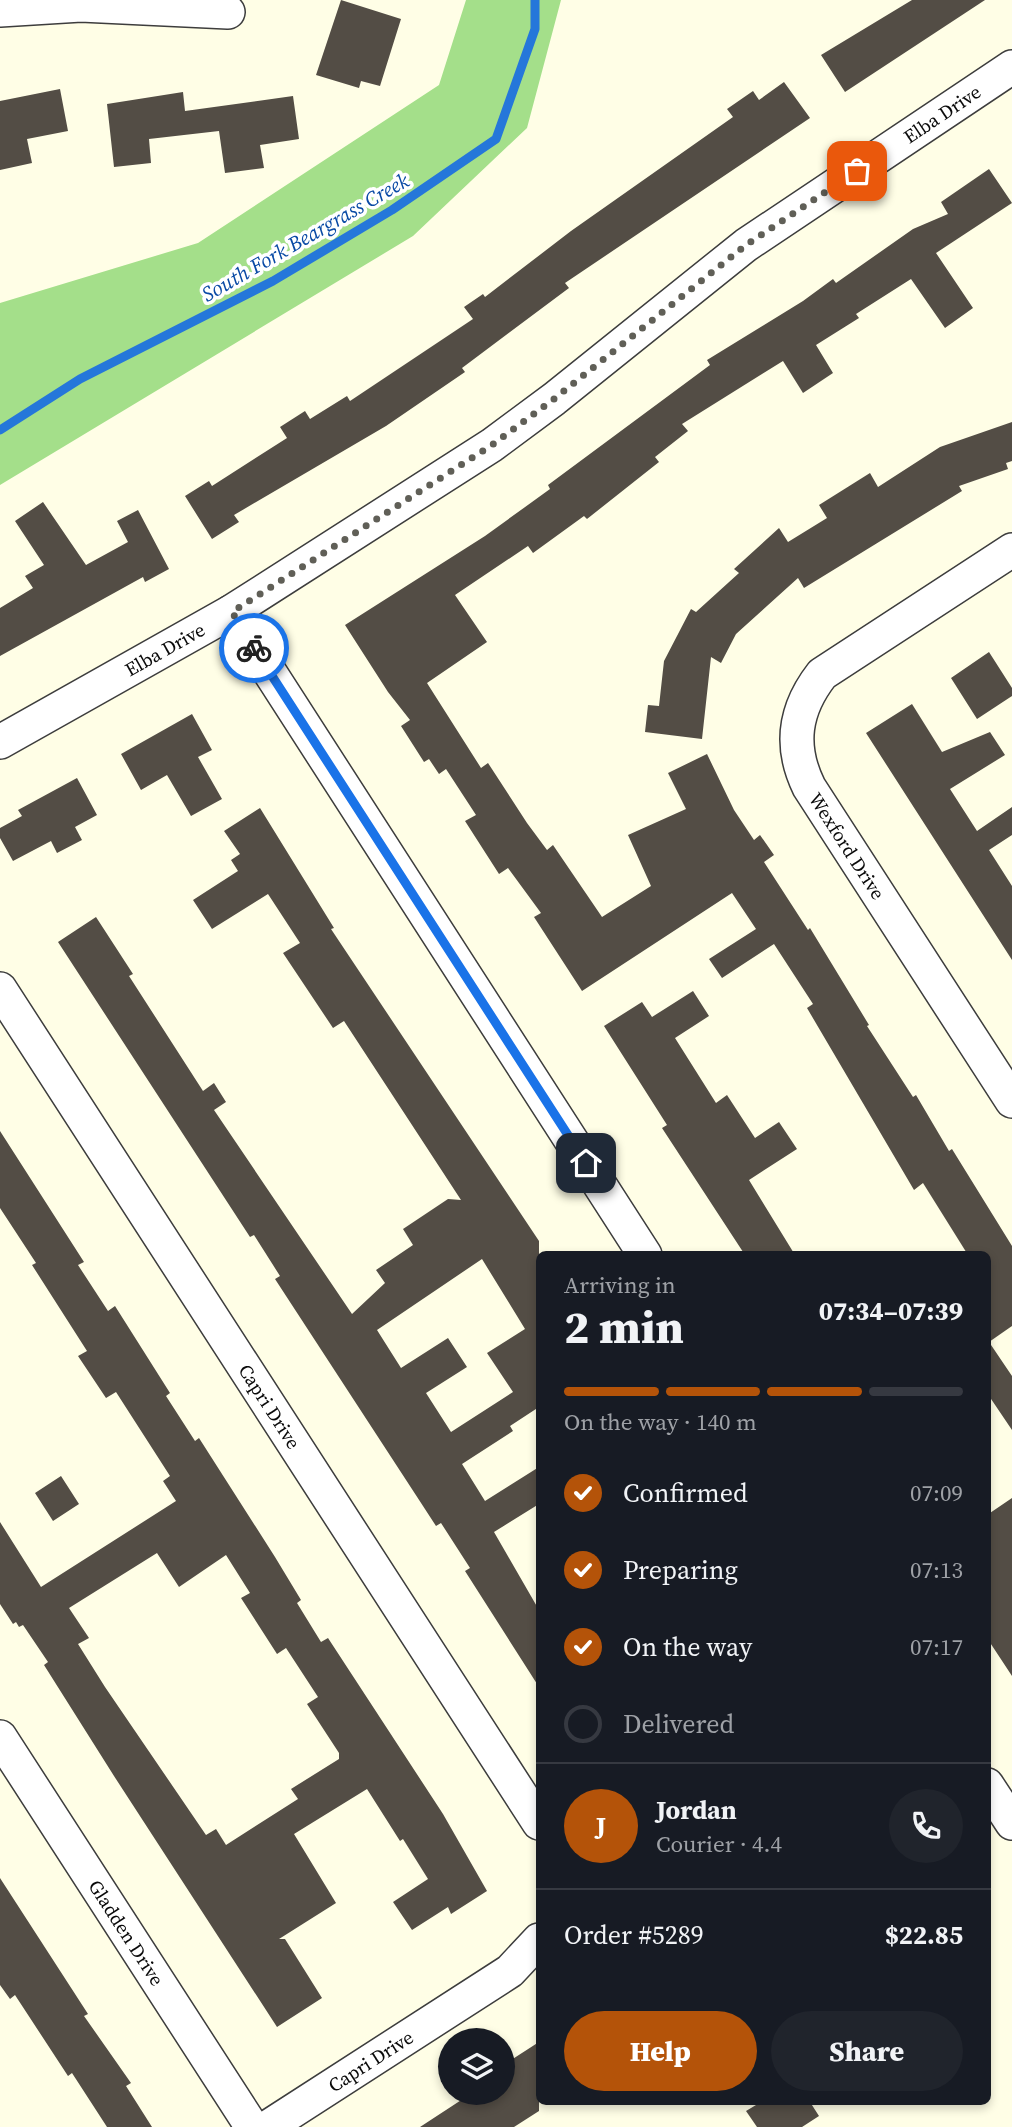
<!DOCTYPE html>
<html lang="en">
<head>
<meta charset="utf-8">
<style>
	:root { --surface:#171b24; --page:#20242c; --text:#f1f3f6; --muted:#9ea1a6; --line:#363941; --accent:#b45309 }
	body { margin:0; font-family:"Source Serif 4",serif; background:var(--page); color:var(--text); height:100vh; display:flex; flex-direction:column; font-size:26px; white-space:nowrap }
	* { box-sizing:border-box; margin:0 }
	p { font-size:23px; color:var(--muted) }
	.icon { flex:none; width:38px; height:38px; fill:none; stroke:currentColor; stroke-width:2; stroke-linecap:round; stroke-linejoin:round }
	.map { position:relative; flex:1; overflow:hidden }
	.side { position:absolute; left:536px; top:1251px; width:455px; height:854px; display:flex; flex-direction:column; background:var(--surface); border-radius:10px; box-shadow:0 4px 10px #0003 }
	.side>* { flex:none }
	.buttons { position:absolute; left:438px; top:2028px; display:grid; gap:14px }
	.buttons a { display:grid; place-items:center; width:77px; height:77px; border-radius:50%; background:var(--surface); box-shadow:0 4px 10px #0003; font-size:35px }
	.pin { position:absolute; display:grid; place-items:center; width:60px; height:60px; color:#fff; margin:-30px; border-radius:14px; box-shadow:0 4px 10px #0006 }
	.courier { position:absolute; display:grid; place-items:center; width:70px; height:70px; margin:-35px; border:5px solid #1a73e8; border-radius:50%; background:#fff; color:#222; box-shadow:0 2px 9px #0007 }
	.summary em { font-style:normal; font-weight:800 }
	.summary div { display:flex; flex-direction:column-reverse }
	.summary { display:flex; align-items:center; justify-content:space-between; height:119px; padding:0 28px }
	h1 { font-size:46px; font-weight:800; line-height:52px }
	.bar { display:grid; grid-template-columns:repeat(4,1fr); gap:10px 7px; align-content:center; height:84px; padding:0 28px }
	.bar i { height:9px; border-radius:5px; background:var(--line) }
	.bar .on { background:var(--accent) }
	.bar p { grid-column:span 4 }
	.line { display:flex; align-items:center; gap:18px; padding:0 28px; border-top:2px solid var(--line) }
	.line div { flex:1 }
	.round { display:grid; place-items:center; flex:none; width:74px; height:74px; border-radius:37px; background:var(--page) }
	ol { padding:0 28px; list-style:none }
	li { display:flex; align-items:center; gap:21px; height:77px }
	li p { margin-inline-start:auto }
	li .icon { padding:7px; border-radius:50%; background:var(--accent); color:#fff; stroke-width:4 }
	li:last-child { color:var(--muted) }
	li i { width:38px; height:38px; border:4px solid var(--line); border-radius:50% }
	.action { display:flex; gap:14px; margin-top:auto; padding:14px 28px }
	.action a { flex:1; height:80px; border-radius:42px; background:var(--accent); color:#fff; font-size:28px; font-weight:800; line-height:80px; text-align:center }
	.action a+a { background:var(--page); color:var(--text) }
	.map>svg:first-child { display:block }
</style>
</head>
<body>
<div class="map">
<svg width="1012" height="2127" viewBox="0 0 1012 2127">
	<rect width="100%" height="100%" fill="#fffee6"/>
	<path fill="#a4df8a" d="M466 0H561L527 128 413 236 0 485V303L198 243 439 85Z"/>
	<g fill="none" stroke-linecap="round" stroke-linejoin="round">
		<path stroke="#2577da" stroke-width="9" d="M0 430 80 379 273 281 392 210 496 139 535 29V0"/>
	</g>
	<path fill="#534d45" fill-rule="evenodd" d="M341 0 401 19 380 86 361 81 359 88 316 75Z
		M912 0H985L845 92 821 55Z
		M784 82 810 118 565 283 569 288 462 368 465 372 386 426 234 515 239 522 212 539 185 496 209 481 212 486 287 438 280 427 305 411 310 419 347 396 350 401 473 319 464 307 483 294 485 297 571 231 733 117 727 109 753 91 759 100Z
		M60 89 68 131 27 139 32 163 0 170V101Z
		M183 92 185 111 293 96 299 139 260 145 264 168 225 173 219 131 149 139 151 163 114 167 107 104Z
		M989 169 1012 203 936 253 973 308 945 328 911 279 856 314 859 318 816 345 833 373 803 393 783 361 682 424 688 431 655 457 659 462 587 519 584 516 533 553 528 546 455 595 487 642 427 683 481 768 488 763 527 823 547 850 553 845 602 917 651 886 628 835 686 809 668 773 707 754 734 810 754 840 760 835 774 855 764 862 808 930 810 928 869 1025 867 1026 913 1097 916 1095 949 1151 952 1149 1012 1246V1326L989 1342 1012 1376V1430L987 1393V1255H968L923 1183 914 1190 807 1008 813 1004 774 944 722 978 709 959 756 929 732 893 582 991 534 917 541 913 508 868 499 874 465 821 476 815 446 769 439 774 429 759 424 762 401 726 410 720 388 692 345 625 485 536 550 489 548 485 710 365 707 360 803 301 833 279 836 283 913 229 948 214 941 202Z
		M1012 422V461L1006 463 1008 469 959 486 962 491 804 588 798 578 736 634 721 663 711 657 702 739 645 732 648 705 659 706 664 661 691 609 696 612 739 573 734 569 779 528 788 542 827 518 819 505 870 473 878 487 940 447Z
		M43 502 86 565 128 542 117 521 138 510 169 569 145 582 143 577 0 656V608L33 588 25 576 44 565 15 521Z
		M989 652 1012 688V696L977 719 951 678Z
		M912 704 942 752 990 732 1005 755 950 789 977 831 1012 807V835L989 850 1012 886V960L866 733Z
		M192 714 212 750 198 757 222 799 191 816 167 775 141 790 121 754Z
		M77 778 97 815 75 827 82 840 57 853 51 841 13 861 0 838V828L22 816 18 810Z
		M260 808 334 928 331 929 539 1241V1407L510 1426 513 1431 462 1464 485 1501 539 1467V1504L494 1532 539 1610V1687L465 1571 470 1568 441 1523 436 1526 423 1506 275 1279 280 1276 254 1235 250 1237 58 942 96 917 133 974 129 976 203 1091 214 1083 226 1102 214 1110 352 1314 385 1283 376 1270 413 1245 403 1229 448 1199 461 1200 344 1021 333 1028 283 953 300 943 268 894 212 929 193 900 238 871 231 860 240 854 224 831ZM482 1259 525 1329 487 1353 513 1392 451 1432 426 1393 467 1367 448 1338 401 1368 377 1330Z
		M693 991 709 1016 675 1038 716 1103 727 1095 755 1138 779 1122 797 1149 749 1180 795 1255H745L662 1128 667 1125 604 1026 642 1002 652 1017Z
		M0 1131 84 1262 78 1265 108 1311 115 1306 170 1393 166 1396 195 1441 199 1438 275 1557 301 1600 297 1603 321 1642 328 1638 443 1814 487 1891 451 1914 448 1907 412 1930 393 1902 428 1879 403 1839 400 1841 367 1789 294 1834 336 1903 279 1939H285L322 1998 277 2027 114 1776 44 1665 48 1662 23 1625 19 1627 16 1622 13 1624 0 1604V1522L41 1587 176 1501 163 1481 170 1476 116 1392 106 1398 78 1356 87 1351 32 1265 36 1263 0 1208ZM157 1553 179 1587 226 1555 250 1593 241 1598 277 1654 286 1648 318 1697 307 1704 339 1753V1759L291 1789 298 1799 226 1845 216 1829 206 1835 105 1687 78 1644 89 1638 69 1608Z
		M61 1476 79 1504 53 1521 35 1493Z
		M1012 1498V1676L987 1638V1515Z
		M0 1878 88 2014 84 2016 131 2083 126 2086 152 2127H107L72 2073 68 2076 15 1995 10 1999 0 1985Z
		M539 2042V2111L514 2127H420L472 2093H502V2066Z
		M761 2102H810L819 2116 802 2127H757L746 2111Z"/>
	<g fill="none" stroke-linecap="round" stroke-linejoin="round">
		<defs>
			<g id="street">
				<path d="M0 10 81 5 228 12"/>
				<path id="s1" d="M1012 550 822 674C794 710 789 746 809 787L1012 1101"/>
				<path d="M231 612 645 1255"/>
				<path id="s2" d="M0 742 231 612 492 445 554 399 746 245 1012 67"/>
				<path id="s3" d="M0 989 539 1823"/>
				<path id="s4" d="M0 1737 252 2127"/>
				<path d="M987 1785 1012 1823"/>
				<path id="s5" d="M268 2127 510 1971 539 1940"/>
			</g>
		</defs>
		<use href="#street" stroke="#3d3d3d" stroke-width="36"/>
		<use href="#street" stroke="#fff" stroke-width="33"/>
	</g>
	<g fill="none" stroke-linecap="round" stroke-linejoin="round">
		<path stroke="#605f57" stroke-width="7" stroke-dasharray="0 12.6" d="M254 648 232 612 492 445 554 399 746 245 857 171"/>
		<path stroke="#1a73e8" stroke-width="9" d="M254 648 586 1163"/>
	</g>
	<g text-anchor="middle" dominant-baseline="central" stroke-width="7" stroke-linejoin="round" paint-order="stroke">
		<g font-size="19" fill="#0a0a0a" stroke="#fff">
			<text stroke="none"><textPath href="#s2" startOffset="1134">Elba Drive</textPath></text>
			<text stroke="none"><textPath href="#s2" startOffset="189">Elba Drive</textPath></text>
			<text stroke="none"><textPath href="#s1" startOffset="418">Wexford Drive</textPath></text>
			<text stroke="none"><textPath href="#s3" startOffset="497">Capri Drive</textPath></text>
			<text stroke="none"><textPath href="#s4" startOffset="233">Gladden Drive</textPath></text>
			<text stroke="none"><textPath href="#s5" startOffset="122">Capri Drive</textPath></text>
		</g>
		<g font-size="21" font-style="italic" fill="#094aa5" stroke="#fff">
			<text transform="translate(305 237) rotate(-30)">South Fork Beargrass Creek</text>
		</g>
	</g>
</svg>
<div class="buttons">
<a><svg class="icon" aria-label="layers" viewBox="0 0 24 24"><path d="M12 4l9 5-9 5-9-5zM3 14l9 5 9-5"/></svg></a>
</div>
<div class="pin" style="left:857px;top:171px;background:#ea580c"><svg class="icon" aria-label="bag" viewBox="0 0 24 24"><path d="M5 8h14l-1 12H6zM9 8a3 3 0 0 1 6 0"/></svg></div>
<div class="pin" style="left:586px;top:1163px;background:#1f2937"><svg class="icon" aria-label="home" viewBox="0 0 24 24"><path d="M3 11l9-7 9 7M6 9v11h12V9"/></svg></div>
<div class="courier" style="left:254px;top:648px"><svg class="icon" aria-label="bike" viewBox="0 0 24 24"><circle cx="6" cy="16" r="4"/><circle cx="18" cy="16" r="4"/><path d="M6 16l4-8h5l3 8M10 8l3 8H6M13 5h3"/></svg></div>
<section class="side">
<div class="summary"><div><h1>2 min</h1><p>Arriving in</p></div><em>07:34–07:39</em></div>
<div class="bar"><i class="on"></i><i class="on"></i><i class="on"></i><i></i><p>On the way · 140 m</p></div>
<ol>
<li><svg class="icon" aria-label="check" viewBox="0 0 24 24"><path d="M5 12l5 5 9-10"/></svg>Confirmed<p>07:09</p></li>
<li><svg class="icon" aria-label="check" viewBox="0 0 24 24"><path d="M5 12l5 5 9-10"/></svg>Preparing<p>07:13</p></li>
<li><svg class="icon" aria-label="check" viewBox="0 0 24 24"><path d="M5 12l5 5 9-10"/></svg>On the way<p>07:17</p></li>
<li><i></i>Delivered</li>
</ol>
<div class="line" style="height:126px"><b class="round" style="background:var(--accent);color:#fff">J</b><div><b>Jordan</b><p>Courier · 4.4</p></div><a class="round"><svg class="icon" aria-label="phone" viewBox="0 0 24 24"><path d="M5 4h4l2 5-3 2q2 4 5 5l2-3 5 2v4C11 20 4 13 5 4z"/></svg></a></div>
<div class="line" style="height:91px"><div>Order #5289</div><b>$22.85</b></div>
<div class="action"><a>Help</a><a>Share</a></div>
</section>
</div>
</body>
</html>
